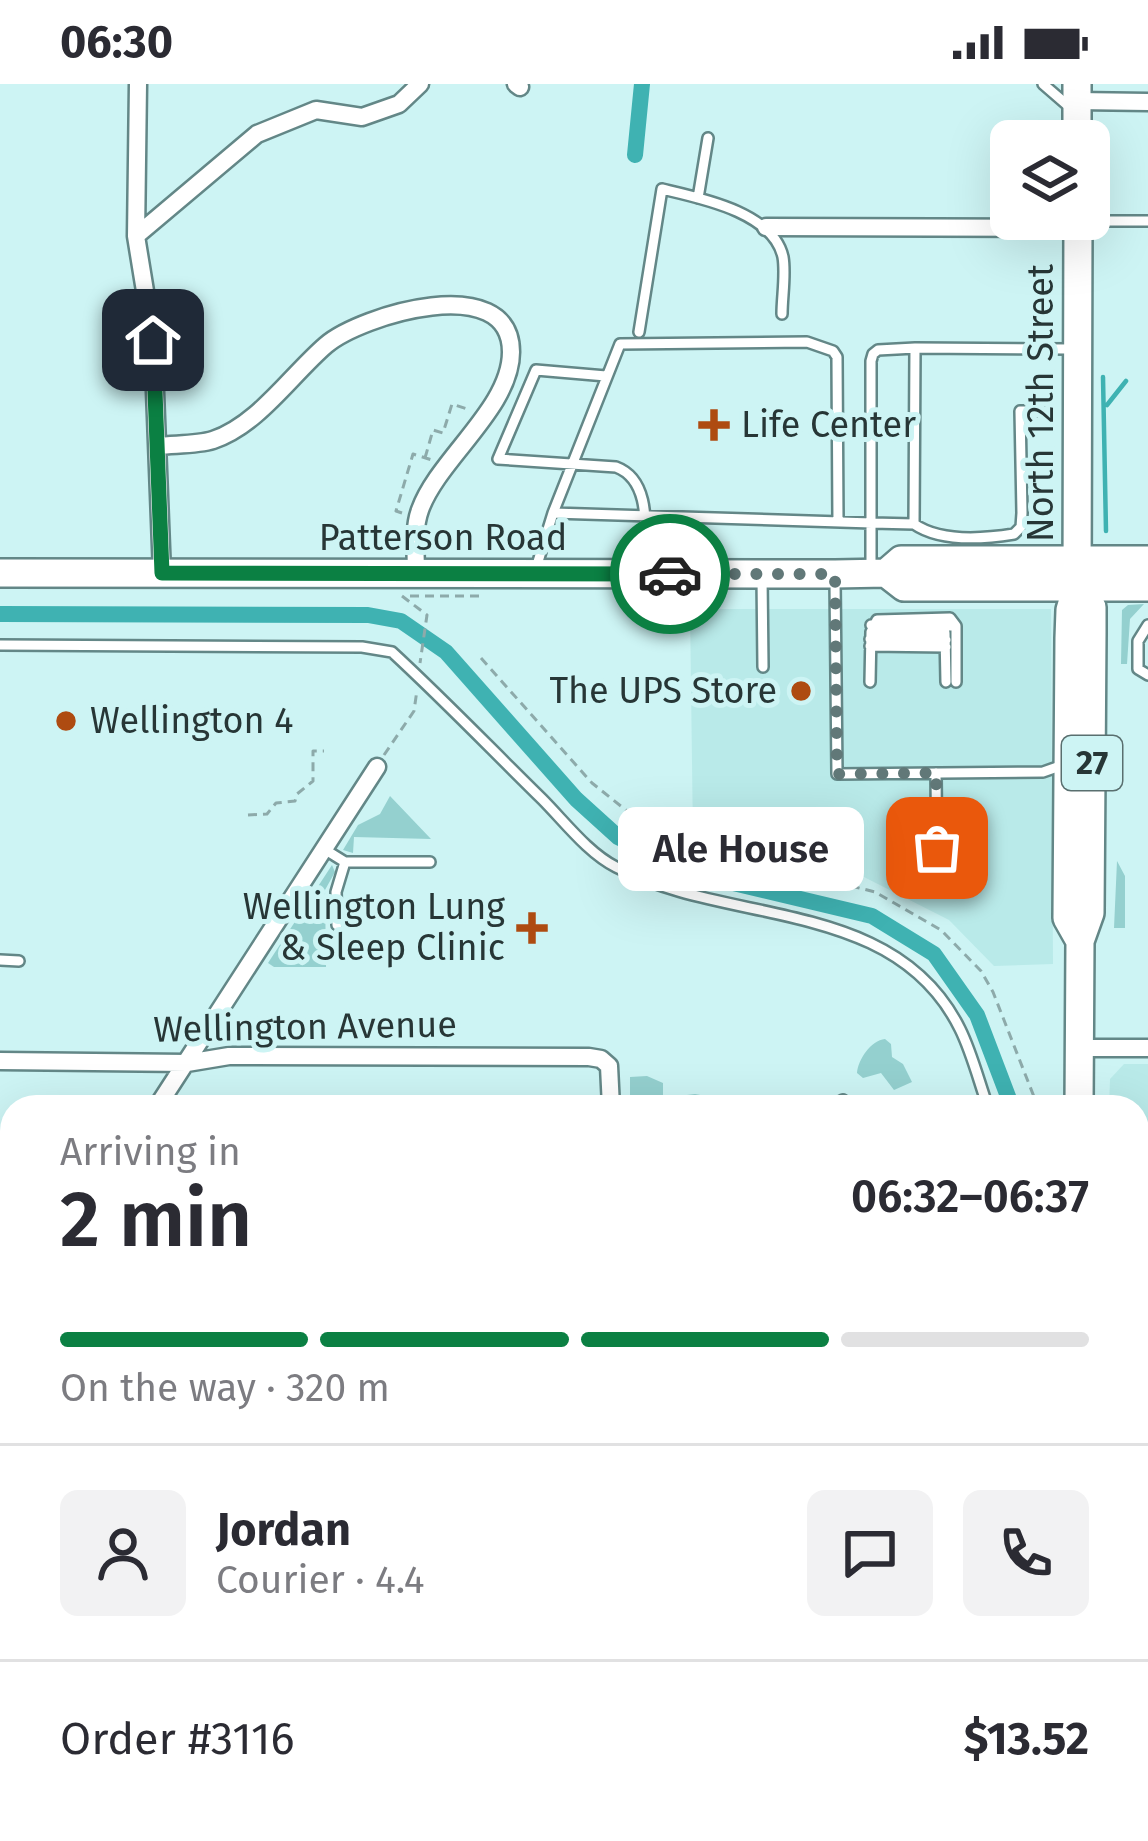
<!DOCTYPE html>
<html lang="en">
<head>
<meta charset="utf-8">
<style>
	:root { --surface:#fff; --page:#f2f2f3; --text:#2b2b33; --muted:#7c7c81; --line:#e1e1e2; --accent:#0b8043 }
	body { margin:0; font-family:"Fira Sans",sans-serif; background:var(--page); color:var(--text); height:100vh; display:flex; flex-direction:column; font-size:45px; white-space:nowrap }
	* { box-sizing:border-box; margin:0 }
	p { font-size:39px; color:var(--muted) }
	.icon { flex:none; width:66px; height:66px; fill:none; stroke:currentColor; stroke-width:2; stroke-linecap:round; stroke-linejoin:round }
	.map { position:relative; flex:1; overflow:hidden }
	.drawer { position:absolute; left:0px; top:1011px; width:1149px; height:747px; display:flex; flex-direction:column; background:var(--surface); border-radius:36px 36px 0 0; box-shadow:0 12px 48px #0002 }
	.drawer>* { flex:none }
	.buttons { position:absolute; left:990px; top:36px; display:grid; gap:24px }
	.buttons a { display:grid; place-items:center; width:120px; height:120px; border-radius:18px; background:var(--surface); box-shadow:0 12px 48px #0002; font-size:60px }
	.pin { position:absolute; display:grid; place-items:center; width:102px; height:102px; color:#fff; margin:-51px; border-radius:24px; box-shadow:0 6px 18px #0006 }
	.courier { position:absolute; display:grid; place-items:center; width:120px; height:120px; margin:-60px; border:9px solid #0b8043; border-radius:50%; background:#fff; color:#222; box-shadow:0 3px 15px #0007 }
	.bubble { position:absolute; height:84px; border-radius:18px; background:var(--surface); box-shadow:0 12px 48px #0002; font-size:39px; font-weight:600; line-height:84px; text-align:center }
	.head em { font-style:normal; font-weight:600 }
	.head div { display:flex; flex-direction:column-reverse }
	.head { display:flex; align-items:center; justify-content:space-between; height:204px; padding:0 60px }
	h1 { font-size:78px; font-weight:600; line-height:90px }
	.bar { display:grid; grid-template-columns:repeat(4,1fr); gap:18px 12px; align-content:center; height:144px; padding:0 60px }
	.bar i { height:15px; border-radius:9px; background:var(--line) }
	.bar .active { background:var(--accent) }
	.bar p { grid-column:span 4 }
	.line { display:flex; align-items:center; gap:30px; padding:0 60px; border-top:3px solid var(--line) }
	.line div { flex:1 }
	.round { display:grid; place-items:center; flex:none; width:126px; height:126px; border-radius:18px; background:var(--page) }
	.status { display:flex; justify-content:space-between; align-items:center; height:84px; padding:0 60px; background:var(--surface); direction:ltr }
	.status svg { height:33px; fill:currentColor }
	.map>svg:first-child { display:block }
</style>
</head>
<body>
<div class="status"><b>06:30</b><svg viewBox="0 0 49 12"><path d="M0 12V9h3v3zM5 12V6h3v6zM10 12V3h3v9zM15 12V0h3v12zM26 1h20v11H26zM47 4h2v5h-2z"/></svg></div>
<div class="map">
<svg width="1148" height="1757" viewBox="0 0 1148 1757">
	<rect width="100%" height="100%" fill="#cdf4f4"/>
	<path fill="#b9eae9" d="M690 525H1051L1053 880 994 882 949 836 862 792 693 754Z
		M1124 980H1148V1230L1137 1225V1023H1109L1110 995Z
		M0 1671H12V1746H133V1757H0Z"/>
	<path fill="#94d0cf" d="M1144 520 1130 535 1127 580H1121L1122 526 1128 521Z
		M390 712 431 755 354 753 353 769 343 766 358 741 380 730Z
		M1117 777 1125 792V844H1114Z
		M332 781 335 788 325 806 326 883H274L268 879Z
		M885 955 891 960 892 973 903 980 912 998 894 1006 881 989 863 994 857 989C858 976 871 956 885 955Z
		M647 992 663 999V1014L647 1011 638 1023H630V993Z
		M695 1010 763 1023 680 1022 687 1011Z"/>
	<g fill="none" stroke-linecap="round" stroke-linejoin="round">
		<path stroke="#3fb2b2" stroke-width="4.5" d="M1103 293 1106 447
			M1107 321 1126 297"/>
		<path stroke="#3fb2b2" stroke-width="16" d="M635 71 642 0
			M0 530 368 531 401 537 446 568 576 715 618 753 691 789 872 832 934 870 977 931 1012 1023
			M1137 1262 1148 1268"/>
		<defs>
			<path id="service" d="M1043 0 1073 26
				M698 114 708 54
				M1082 143 1100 137H1148
				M639 248 662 105C700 114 773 128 783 173 786 190 782 213 782 230
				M915 264 1072 265
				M606 292 536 286 498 375 616 383C654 397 644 453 646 487
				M553 429 872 439 914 440 915 264 878 266 873 270 871 277V488
				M914 440C940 458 983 455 1014 450L1021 443 1022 429 1020 327H1041
				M536 484 553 429 620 260 807 258 833 267 837 273 838 438
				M762 493 763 583
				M835 496 837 690 1043 688 1063 681
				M871 541 956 542
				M1148 541 1138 557V585L1148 591
				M871 548 945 549 946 598
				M870 555 946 556
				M0 561 362 563 392 568C443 615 492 666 542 715 564 737 588 769 616 783 728 842 895 813 960 945 972 969 979 998 988 1023
				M870 562 946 563
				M870 598 871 548 877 536 950 534 956 542V598
				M936 689 937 802
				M324 765 345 778H430
				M337 841 336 808 345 778
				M0 876 19 877
				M830 1023 843 1016
				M1137 1293 1148 1297"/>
			<path id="minor" d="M138 0 136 152 153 256 162 489
				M516 0 520 3
				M1077 17 1148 18
				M766 143 1078 144
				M136 152 257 50 316 26 362 33 399 20 420 0
				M158 362C175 360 197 361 213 356 258 341 291 291 326 261 361 231 511 186 511 268 511 324 438 375 420 426 413 445 416 469 416 490
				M1079 964H1148
				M0 977 187 979 229 972 589 973 601 975 609 982 611 1023
				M157 1023 377 683
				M0 1263 12 1244
				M1137 1430H1148
				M602 1746V1757
				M146 1757V1746"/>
			<path id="tertiary" d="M0 1431H12"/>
			<path id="primary" d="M1077 0V57
				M1078 135 1077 503 1070 526 1069 554 1067 834 1080 857
				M0 489 835 490 886 489 901 476H1148
				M886 489 904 503H1148
				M1077 503 1092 523V549L1090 829 1080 857 1079 1023
				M1080 1757V1746"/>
		</defs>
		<use href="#service" stroke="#638787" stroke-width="14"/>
		<use href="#minor" stroke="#638787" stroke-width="21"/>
		<use href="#tertiary" stroke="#638787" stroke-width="26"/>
		<use href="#primary" stroke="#638787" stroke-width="32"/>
		<path stroke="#8daaaa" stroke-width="3" stroke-dasharray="9 6" stroke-linecap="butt" d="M425 374 433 346 443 349 452 320 470 326
			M402 429 396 427 413 370 432 376
			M402 512 427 531 420 579
			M410 512H484
			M481 574 592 699 642 739 692 762 875 808 941 846 981 887 993 908 1038 1023
			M384 671 414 627 417 606
			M248 731 267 730 276 719 295 717 297 710 313 697V667H324"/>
		<use href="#service" stroke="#fff" stroke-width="9"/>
		<use href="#minor" stroke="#fff" stroke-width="16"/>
		<use href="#tertiary" stroke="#fff" stroke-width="21"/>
		<use href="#primary" stroke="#fff" stroke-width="27"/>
	</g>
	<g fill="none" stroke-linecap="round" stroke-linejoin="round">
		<path stroke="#617878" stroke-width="12" stroke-dasharray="0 21.6" d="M670 490H835L837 690 936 689 937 764"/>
		<path stroke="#0b8043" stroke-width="15" d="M153 256 162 489 670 490"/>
	</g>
	<g fill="#ae4b11" stroke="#cdf4f4" stroke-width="4.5">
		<path d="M708 323h12v12h12v12h-12v12h-12v-12h-12v-12h12z"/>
		<circle cx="801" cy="607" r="12"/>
		<circle cx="66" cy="637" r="12"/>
		<path d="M526 826h12v12h12v12h-12v12h-12v-12h-12v-12h12z"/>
	</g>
	<g text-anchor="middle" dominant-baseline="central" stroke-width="10" stroke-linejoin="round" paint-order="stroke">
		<rect fill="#cdf4f4" stroke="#596f6f" stroke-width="3" x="1062" y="652" width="60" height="54" rx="9"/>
		<g font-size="33" font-weight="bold" fill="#273636">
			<text x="1092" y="679">27</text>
		</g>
		<g font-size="36" fill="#273636" stroke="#cdf4f4">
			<text transform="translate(1041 319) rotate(-90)">North 12th Street</text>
			<text x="443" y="454">Patterson Road</text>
			<text transform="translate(305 943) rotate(-1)">Wellington Avenue</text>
		</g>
		<g font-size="36" fill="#273636" stroke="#cdf4f4" text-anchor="start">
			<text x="741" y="341">Life Center</text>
			<text x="777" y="607" text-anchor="end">The UPS Store</text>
			<text x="90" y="637">Wellington 4</text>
			<text x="505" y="823" text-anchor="end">Wellington Lung<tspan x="505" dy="41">&amp; Sleep Clinic</tspan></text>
		</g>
	</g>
</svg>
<div class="buttons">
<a><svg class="icon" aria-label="layers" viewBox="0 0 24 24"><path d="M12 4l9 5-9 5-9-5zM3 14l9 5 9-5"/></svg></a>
</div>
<div class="pin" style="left:937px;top:764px;background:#ea580c"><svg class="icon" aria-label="bag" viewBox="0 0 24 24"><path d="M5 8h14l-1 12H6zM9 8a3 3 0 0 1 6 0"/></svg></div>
<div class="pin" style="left:153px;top:256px;background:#1f2937"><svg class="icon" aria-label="home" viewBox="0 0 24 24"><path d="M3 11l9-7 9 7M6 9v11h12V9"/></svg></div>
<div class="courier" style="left:670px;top:490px"><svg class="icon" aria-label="car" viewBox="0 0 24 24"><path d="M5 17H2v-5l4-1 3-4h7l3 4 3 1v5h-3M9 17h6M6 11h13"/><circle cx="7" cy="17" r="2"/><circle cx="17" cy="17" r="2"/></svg></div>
<div class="bubble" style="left:618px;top:723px;width:246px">Ale House</div>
<section class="drawer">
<div class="head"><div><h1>2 min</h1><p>Arriving in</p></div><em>06:32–06:37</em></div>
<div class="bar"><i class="active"></i><i class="active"></i><i class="active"></i><i></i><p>On the way · 320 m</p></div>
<div class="line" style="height:216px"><a class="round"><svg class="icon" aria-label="person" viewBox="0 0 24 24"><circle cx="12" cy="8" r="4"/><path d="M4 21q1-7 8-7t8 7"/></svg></a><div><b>Jordan</b><p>Courier · 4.4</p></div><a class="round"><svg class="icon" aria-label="chat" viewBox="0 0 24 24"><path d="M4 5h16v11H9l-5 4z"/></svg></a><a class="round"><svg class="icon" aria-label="phone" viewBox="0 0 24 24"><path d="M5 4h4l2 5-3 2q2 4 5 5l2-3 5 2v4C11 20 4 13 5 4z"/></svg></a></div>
<div class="line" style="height:156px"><div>Order #3116</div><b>$13.52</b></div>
</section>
</div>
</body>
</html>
